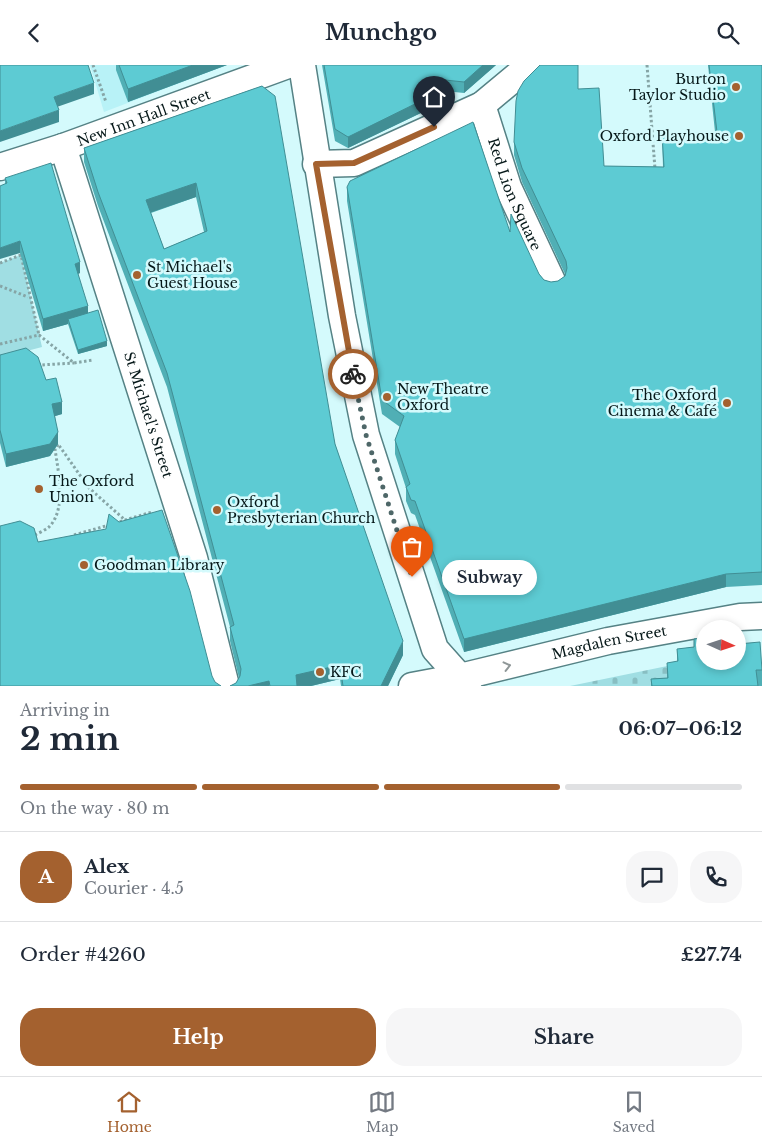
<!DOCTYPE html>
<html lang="en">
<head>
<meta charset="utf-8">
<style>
	:root { --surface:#fff; --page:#f6f6f7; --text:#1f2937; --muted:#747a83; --line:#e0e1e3; --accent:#a4612f }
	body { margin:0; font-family:"Libre Baskerville",serif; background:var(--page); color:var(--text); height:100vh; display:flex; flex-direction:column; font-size:19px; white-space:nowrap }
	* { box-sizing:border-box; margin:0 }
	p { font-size:16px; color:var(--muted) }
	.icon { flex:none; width:28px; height:28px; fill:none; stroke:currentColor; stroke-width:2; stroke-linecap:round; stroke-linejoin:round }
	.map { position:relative; height:621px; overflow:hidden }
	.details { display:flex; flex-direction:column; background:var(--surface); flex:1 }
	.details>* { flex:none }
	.needle { width:32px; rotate:93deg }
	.buttons { position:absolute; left:696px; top:555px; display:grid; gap:10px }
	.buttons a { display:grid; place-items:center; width:50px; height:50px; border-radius:50%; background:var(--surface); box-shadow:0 2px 8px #0003; font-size:25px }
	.pin { position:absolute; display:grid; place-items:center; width:42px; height:42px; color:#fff; margin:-51px -21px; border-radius:50% 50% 50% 0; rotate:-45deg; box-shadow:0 0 5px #0007 }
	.pin .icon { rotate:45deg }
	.courier { position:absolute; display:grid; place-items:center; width:50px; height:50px; margin:-25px; border:4px solid #a4612f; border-radius:50%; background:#fff; color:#222; box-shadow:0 1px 6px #0007 }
	.bubble { position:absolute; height:35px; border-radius:18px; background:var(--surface); box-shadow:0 2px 8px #0003; font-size:16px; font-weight:700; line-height:35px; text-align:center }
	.summary em { font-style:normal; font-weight:700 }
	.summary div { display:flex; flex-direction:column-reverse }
	.summary { display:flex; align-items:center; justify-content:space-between; height:85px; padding:0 20px }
	h1 { font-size:32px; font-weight:700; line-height:38px }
	.bar { display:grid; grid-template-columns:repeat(4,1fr); gap:8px 5px; align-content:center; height:60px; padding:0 20px }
	.bar i { height:6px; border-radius:4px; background:var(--line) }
	.bar .current { background:var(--accent) }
	.bar p { grid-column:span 4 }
	.line { display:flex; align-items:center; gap:12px; padding:0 20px; border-top:1px solid var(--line) }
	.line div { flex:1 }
	.round { display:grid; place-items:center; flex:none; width:52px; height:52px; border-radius:20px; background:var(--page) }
	.primary-button { display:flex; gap:10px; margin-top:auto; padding:10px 20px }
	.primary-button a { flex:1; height:58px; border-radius:20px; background:var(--accent); color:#fff; font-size:20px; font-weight:700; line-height:58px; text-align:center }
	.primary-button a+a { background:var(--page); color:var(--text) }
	header { display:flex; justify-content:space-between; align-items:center; height:65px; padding:0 20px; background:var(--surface); font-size:22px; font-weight:700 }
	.tab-bar { display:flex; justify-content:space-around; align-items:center; height:70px; border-top:1px solid var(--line); background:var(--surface); font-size:14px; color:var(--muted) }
	.tab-bar a { display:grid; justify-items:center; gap:2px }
	.tab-bar .current { color:var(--accent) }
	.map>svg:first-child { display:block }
</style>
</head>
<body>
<header><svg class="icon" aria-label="back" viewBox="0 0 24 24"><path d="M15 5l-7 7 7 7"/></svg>Munchgo<svg class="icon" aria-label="search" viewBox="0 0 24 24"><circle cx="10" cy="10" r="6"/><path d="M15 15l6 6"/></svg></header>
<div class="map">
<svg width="762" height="621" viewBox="0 0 762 621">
	<defs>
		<pattern id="cemetery-stones" width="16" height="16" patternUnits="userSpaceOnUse" patternTransform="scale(1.25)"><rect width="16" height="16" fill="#a0dee3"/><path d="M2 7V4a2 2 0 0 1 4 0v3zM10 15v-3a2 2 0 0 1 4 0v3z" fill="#88bec2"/></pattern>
	</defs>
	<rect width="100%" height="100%" fill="#d4fafc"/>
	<path fill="#b8f2f7" d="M90 0H227L104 47Z"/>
	<path fill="url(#cemetery-stones)" d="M677 599 668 621H570Z"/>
	<path fill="#a0dee3" d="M21 190 42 282 0 293V198Z"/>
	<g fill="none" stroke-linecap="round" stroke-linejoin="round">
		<defs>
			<g id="minor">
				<path d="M302 0 342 251 366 370 435 584 468 621"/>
				<path id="s1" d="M482 40 508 122 552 216"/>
				<path id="s2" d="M63 82 194 493 226 621"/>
				<path d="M316 99 354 98 482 40 530 0"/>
				<path id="s3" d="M0 102 63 82 288 0"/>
				<path id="s4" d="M412 621 460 612 608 576 740 552 762 551"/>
			</g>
		</defs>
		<use href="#minor" stroke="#558285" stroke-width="29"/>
		<path stroke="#86a5a6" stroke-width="3" stroke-dasharray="2.5 2.5" stroke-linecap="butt" d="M93 0 106 37
			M647 0 655 104
			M0 198 21 190 39 270
			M0 221 28 232
			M0 279 39 270 74 298 93 295
			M38 298 41 300 74 298
			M115 458 152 447
			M35 470C39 468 45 465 49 462 67 444 58 406 55 384L58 379 89 423 125 455
			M74 470 109 460"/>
		<use href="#minor" stroke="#fff" stroke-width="26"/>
	</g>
	<path fill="#50afb5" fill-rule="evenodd" d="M116 0H227L128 37 116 5Z
		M322 0H496L464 28 426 24 425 46 348 83 335 76Z
		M708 0H762V520L726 522 464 587 415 450 411 448 406 436V423L395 389V375L400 362 382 349 347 136V122L510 167 539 209 544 215 551 217 558 216 565 211V209L522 117 514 90V77L578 24 604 101 663 102 662 69 715 67Z
		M262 21 335 379 403 590 388 621H341L340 614 311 621H230L236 618 239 613 230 576V562L167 322 98 141 84 97V83ZM196 132 204 167 164 184 151 148Z
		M5 113 80 208 78 209 88 248 107 281 78 289 68 259 43 266 20 188 5 119Z
		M0 290 46 315 62 349 55 351 58 379 50 391 6 402 0 378Z
		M694 574 762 605V621H651V614L667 613V598L677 597V584L694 582Z"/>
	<path fill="#418e94" d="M193 0H227L128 37V24Z
		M483 0H496L464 28V17Z
		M426 13 425 46 348 83V72Z
		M94 18V29L54 43V32Z
		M59 45V57L0 77V66Z
		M196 118V132L146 149V135Z
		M20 176V188L0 194V183Z
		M80 197V208L75 210V199Z
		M88 241V253L68 254V259L43 266V254Z
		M107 276V281L78 289V285Z
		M62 337V349L52 352V339Z
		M58 367V379L50 391 6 402V389Z
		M726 509V522L464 587V574Z
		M403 576V590L388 621H381Z
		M340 600V614L311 621H296V610Z
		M269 616V621H248Z"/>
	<path fill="#5dcbd3" stroke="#418e94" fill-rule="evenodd" d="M0 0H88L94 18 54 32 59 45 0 66Z
		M119 0H193L128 24Z
		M324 0H483L464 17 426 13 425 34 348 72 335 64Z
		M540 0H578V24L599 23 604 101 664 102 662 69 717 67 709 0H762V507L726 509 464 574 415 436 411 435 406 422 410 419 395 375 404 351 382 335 347 122 350 116 473 57 510 167 511 149 539 209 544 215 551 217 558 216 565 211 567 203 566 196 522 103 514 77 516 36 518 26 524 16Z
		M262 21 275 31 335 379 403 576 381 621H343L340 600 296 610 297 621H270L269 616 248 621H230L236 618 240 611 241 604 230 562 234 560 167 308 98 127 84 83ZM196 118 207 166 164 184 146 135Z
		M51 98 80 197 75 199 88 241 43 254 20 176 0 183V121L7 118 5 113Z
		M98 245 107 276 78 285 68 254Z
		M26 283 38 292 46 315 56 313 62 337 52 339 58 367 50 379 6 389 0 365V290Z
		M162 445 190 526 212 611 215 617 221 621H0V461L20 456 34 463 38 477 106 464 109 449 119 457Z
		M705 573V596H738V579L760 577 762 605H756L758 621H652L651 614 668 613 667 598 678 596 677 584 694 582V574Z"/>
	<defs><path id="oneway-chevron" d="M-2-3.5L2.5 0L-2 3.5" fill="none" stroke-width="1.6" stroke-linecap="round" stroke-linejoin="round" transform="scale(1.25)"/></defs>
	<use stroke="#8f9798" href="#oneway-chevron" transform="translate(507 601) rotate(-14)"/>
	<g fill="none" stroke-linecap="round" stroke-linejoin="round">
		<path stroke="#4e6768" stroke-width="5" stroke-dasharray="0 9" d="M353 309 366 370 412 512"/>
		<path stroke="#a4612f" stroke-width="6" d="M353 309 316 99 354 98 434 62"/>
	</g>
	<g fill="#a4612f" stroke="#d4fafc" stroke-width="2">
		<circle cx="736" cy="22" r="5"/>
		<circle cx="739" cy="71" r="5"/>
		<circle cx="137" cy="210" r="5"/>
		<circle cx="387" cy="332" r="5"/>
		<circle cx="727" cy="338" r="5"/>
		<circle cx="39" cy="424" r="5"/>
		<circle cx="217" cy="445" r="5"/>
		<circle cx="84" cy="500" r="5"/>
		<circle cx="320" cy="607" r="5"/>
	</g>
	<g text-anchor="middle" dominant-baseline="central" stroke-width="5" stroke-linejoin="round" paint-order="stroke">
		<g font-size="14" fill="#061819" stroke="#d4fafc" text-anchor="start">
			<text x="726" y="14" text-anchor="end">Burton<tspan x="726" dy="16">Taylor Studio</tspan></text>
			<text x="729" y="71" text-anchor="end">Oxford Playhouse</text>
			<text x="147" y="202">St Michael's<tspan x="147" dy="16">Guest House</tspan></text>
			<text x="397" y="324">New Theatre<tspan x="397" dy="16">Oxford</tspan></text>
			<text x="717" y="330" text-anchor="end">The Oxford<tspan x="717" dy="16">Cinema &amp; Café</tspan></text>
			<text x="49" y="416">The Oxford<tspan x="49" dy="16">Union</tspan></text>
			<text x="227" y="437">Oxford<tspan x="227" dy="16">Presbyterian Church</tspan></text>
			<text x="94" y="500">Goodman Library</text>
			<text x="330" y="607">KFC</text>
		</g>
		<g font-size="14" fill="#061819" stroke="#d4fafc">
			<text stroke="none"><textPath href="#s3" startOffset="152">New Inn Hall Street</textPath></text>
			<text stroke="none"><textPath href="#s1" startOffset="95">Red Lion Square</textPath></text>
			<text stroke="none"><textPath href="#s2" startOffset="281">St Michael's Street</textPath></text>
			<text stroke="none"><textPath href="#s4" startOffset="202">Magdalen Street</textPath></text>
		</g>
	</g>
</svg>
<div class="buttons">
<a><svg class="needle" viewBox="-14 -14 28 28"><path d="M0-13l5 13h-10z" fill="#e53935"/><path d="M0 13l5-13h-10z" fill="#747a83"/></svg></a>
</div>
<div class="pin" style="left:412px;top:512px;background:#ea580c"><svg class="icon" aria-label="bag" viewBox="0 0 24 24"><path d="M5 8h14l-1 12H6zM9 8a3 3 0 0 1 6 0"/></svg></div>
<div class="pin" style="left:434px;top:62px;background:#1f2937"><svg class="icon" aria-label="home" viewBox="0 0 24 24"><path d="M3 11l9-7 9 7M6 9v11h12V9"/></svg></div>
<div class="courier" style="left:353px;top:309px"><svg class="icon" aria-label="bike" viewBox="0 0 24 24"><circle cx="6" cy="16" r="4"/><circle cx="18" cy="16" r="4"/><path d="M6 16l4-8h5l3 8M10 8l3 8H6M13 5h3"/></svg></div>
<div class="bubble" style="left:442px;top:495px;width:95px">Subway</div>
</div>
<section class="details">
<div class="summary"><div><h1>2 min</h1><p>Arriving in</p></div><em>06:07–06:12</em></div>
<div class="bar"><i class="current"></i><i class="current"></i><i class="current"></i><i></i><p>On the way · 80 m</p></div>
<div class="line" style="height:90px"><b class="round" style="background:var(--accent);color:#fff">A</b><div><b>Alex</b><p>Courier · 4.5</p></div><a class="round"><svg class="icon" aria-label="chat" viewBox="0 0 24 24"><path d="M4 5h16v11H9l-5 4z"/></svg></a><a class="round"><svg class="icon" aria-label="phone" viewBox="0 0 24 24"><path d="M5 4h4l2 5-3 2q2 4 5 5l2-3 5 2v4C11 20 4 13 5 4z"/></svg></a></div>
<div class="line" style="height:65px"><div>Order #4260</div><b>£27.74</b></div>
<div class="primary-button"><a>Help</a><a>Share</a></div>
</section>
<nav class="tab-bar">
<a class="current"><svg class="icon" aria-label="home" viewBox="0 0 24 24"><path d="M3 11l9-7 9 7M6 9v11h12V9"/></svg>Home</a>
<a><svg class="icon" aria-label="map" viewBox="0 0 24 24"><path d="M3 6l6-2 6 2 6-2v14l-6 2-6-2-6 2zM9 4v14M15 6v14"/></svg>Map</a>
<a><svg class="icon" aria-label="saved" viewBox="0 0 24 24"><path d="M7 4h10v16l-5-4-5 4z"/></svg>Saved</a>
</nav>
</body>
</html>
